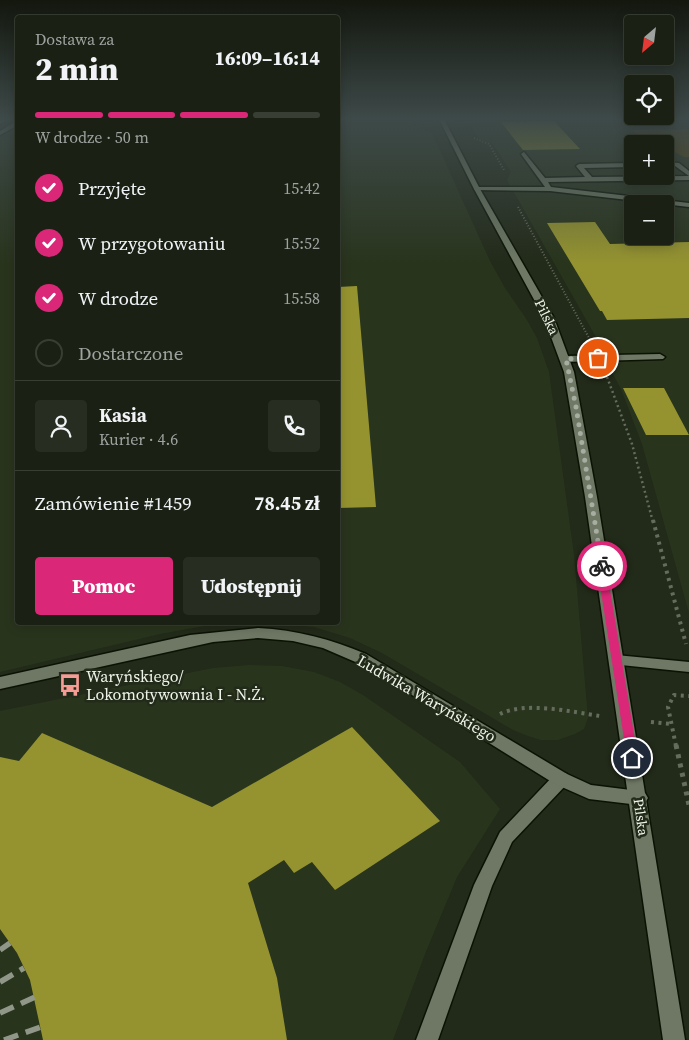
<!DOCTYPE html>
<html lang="pl">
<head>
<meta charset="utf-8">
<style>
	:root { --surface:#1a2013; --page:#272d21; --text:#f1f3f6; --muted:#9fa3a0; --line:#383e33; --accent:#db2777 }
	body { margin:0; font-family:"Source Serif 4",serif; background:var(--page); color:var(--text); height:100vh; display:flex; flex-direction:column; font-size:19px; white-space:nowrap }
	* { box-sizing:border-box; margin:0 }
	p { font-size:16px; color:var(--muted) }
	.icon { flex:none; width:28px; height:28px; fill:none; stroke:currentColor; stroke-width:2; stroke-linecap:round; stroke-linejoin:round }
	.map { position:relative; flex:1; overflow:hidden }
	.drawer { position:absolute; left:15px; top:15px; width:325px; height:610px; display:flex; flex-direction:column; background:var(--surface); border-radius:5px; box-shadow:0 2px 12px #0003,0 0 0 1px var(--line) }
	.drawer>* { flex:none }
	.needle { width:32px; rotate:208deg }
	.tools { position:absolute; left:624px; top:15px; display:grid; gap:10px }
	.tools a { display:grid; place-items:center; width:50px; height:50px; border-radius:5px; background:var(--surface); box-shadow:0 2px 12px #0003,0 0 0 1px var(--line); font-size:25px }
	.pin { position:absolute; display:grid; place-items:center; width:42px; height:42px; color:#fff; margin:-21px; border:2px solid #fff; border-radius:50%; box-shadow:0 1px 5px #0007 }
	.courier { position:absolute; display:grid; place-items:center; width:50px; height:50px; margin:-25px; border:4px solid #db2777; border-radius:50%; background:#fff; color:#222; box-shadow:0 1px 6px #0007 }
	.summary em { font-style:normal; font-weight:800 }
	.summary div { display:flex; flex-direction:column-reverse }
	.summary { display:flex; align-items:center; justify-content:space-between; height:85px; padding:0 20px }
	h1 { font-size:32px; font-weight:800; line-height:38px }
	.bar { display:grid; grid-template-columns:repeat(4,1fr); gap:8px 5px; align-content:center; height:60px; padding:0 20px }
	.bar i { height:6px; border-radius:4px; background:var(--line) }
	.bar .active { background:var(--accent) }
	.bar p { grid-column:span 4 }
	.line { display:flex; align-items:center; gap:12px; padding:0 20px; border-top:1px solid var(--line) }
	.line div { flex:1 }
	.round { display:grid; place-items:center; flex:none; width:52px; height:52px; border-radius:5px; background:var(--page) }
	ol { padding:0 20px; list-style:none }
	li { display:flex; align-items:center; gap:15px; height:55px }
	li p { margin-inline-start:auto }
	li .icon { padding:5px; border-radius:50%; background:var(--accent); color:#fff; stroke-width:4 }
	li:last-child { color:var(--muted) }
	li i { width:28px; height:28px; border:2px solid var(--line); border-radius:50% }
	.cta { display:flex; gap:10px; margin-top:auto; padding:10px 20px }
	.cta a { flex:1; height:58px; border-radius:5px; background:var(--accent); color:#fff; font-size:20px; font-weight:800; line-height:58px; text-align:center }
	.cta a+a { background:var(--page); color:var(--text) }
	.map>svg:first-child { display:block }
</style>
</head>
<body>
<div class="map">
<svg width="689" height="1040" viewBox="0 0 689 1040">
	<rect width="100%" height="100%" fill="#222a19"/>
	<path fill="#29341d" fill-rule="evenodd" d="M0 119H18V622L238 623 210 625 160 634 0 672Z
		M468 119H689V129L632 130 659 144H632V176H665V147L684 157H689V613L642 444 621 389 608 365 605 353 507 180 511 172 493 144 478 138ZM632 204H665V236H632Z
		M366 121 411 124 432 133 490 261 505 288 527 320 537 338 549 372 574 555 588 718 584 729 575 734 558 740H541L528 736 513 730 382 653 350 638 314 627 279 623 338 622V123L365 124Z
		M250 665 282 666 314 672 340 682 363 695 460 762 500 809 457 877 425 954 393 1040H0V711L213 668Z"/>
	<path fill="#5d4705" d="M689 129V157H684L665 147V144H659L631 130Z"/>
	<path fill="#959330" d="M554 121 580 149 523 150 501 122Z
		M595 222 610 244 689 242V318L607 320 602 311H600L547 223Z
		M357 286 376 507 338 508V287Z
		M623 388H664L689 435H646Z
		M352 727 440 821 335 890 312 862 294 873 284 860 248 883 277 978 287 1040H43L30 980 17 953 0 929V757L19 761 42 733 212 807Z"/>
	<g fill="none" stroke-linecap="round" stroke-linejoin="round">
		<defs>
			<path id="service" d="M3 119H9L0 124V120Z
				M18 120V125L0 135V131Z
				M524 152 545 178 585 177 576 166 579 164 632 163V167L584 168 592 177 689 176V180L548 182 551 187 689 203V207L550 191 475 190 474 189 477 187H545L521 154Z
				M665 162 679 163 689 171V176L675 166H665Z
				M660 354 665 357 663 359 566 362 561 359 566 356Z
				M616 655 689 662V672L611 664 609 660 611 656Z
				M561 772 567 774 569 779 567 784 512 842 492 886 438 1040H416L474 885 500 832 555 774Z"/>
			<path id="minor" d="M258 628C297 630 331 639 366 654L567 774 591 785 639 791 645 793 648 798 645 803 639 805 589 799 555 784 367 667 323 648 293 641 258 638 213 642 0 689V677L190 635Z"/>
			<path id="tertiary" d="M439 119H444L480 189 554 318 574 372 597 497 685 1040H663L585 497 564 372 544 318 474 189Z"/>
		</defs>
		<use href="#service" stroke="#0b1204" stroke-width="3"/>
		<use href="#minor" stroke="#0b1204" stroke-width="3"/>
		<use href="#tertiary" stroke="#0b1204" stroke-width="3"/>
		<path stroke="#656c5d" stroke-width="2" stroke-dasharray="1 2" stroke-linecap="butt" d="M474 138 489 144 504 170
			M518 207 589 338"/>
		<path stroke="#656c5d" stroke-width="2.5" stroke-dasharray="2 3" stroke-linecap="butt" d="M607 377 632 444 653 522"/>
		<path stroke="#656c5d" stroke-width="4" stroke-dasharray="3 4.5" stroke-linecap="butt" d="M653 520 686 644
			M500 714C526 701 572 712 600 716
			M651 722 672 724
			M676 746 668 707 674 695 689 696"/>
		<path stroke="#656c5d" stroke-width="5" stroke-dasharray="4 5.5" stroke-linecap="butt" d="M676 745 689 805"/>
		<use href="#service" fill="#6e7864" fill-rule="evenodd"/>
		<use href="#minor" fill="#6e7864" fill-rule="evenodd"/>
		<use href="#tertiary" fill="#6e7864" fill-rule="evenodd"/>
		<path stroke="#909789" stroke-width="5.5" stroke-dasharray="15 8" stroke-linecap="butt" d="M0 950 10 943
			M0 982 24 968
			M0 1013 35 997
			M4 1040 41 1027"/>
	</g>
	<linearGradient id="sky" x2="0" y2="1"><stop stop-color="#13170e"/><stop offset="0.45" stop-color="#3e4a49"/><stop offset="1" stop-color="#3e4a49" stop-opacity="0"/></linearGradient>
	<rect width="689" height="264" fill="url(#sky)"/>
	<path fill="#db2777" d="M602 563 606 566 638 758 632 763 627 758 597 566Z"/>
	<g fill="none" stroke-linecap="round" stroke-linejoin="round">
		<path stroke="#a7ada0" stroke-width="5" stroke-dasharray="0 9" d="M598 358 566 359 576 407 602 566"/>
	</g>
	<defs>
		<symbol id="bus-bare" viewBox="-9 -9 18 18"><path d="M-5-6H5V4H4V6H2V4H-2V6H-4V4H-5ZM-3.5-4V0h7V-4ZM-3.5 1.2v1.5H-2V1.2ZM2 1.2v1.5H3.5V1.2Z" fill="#f59c94" stroke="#222a19" stroke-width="2.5" paint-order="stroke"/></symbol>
	</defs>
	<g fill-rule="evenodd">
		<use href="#bus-bare" x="54" y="669" width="32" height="32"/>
	</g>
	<g text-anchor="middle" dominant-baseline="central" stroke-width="5" stroke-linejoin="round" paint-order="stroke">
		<g font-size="14" fill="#eef4e9" stroke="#222a19">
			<text transform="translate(547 317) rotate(64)">Pilska</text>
			<text transform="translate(641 817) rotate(82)">Pilska</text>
		</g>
		<g font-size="16" fill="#eef4e9" stroke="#222a19" text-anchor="start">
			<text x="86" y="676">Waryńskiego/<tspan x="86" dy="18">Lokomotywownia I - N.Ż.</tspan></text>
		</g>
		<g font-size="16" fill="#eef4e9" stroke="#222a19">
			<text transform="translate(427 698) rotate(30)">Ludwika Waryńskiego</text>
		</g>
	</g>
</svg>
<div class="tools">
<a><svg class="needle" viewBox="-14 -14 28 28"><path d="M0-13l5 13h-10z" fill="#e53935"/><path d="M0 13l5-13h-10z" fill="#9fa3a0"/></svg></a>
<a><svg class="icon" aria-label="locate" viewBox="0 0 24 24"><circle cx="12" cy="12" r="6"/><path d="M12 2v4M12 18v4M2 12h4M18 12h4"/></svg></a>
<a>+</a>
<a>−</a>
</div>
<div class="pin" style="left:598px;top:358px;background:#ea580c"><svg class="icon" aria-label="bag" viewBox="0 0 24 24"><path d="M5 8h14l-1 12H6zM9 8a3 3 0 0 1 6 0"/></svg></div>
<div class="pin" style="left:632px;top:758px;background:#1f2937"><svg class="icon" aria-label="home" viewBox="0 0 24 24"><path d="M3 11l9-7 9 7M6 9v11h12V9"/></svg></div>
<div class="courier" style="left:602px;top:566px"><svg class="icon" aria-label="bike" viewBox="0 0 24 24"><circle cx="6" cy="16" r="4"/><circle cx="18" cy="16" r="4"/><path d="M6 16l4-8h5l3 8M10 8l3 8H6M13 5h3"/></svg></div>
<section class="drawer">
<div class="summary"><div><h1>2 min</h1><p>Dostawa za</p></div><em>16:09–16:14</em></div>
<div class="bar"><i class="active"></i><i class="active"></i><i class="active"></i><i></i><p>W drodze · 50 m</p></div>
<ol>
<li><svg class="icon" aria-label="check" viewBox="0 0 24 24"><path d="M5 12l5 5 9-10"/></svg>Przyjęte<p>15:42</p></li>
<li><svg class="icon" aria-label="check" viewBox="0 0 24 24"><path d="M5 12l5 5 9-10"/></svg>W przygotowaniu<p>15:52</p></li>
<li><svg class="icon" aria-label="check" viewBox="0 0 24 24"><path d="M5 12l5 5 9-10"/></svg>W drodze<p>15:58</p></li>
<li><i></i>Dostarczone</li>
</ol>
<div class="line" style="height:90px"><a class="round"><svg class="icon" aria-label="person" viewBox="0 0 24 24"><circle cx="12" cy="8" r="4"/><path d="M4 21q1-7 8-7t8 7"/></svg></a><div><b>Kasia</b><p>Kurier · 4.6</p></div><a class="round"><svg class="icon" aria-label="phone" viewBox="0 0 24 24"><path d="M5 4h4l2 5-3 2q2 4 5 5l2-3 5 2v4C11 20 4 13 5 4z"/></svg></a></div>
<div class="line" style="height:65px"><div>Zamówienie #1459</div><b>78.45 zł</b></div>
<div class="cta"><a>Pomoc</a><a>Udostępnij</a></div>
</section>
</div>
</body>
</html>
